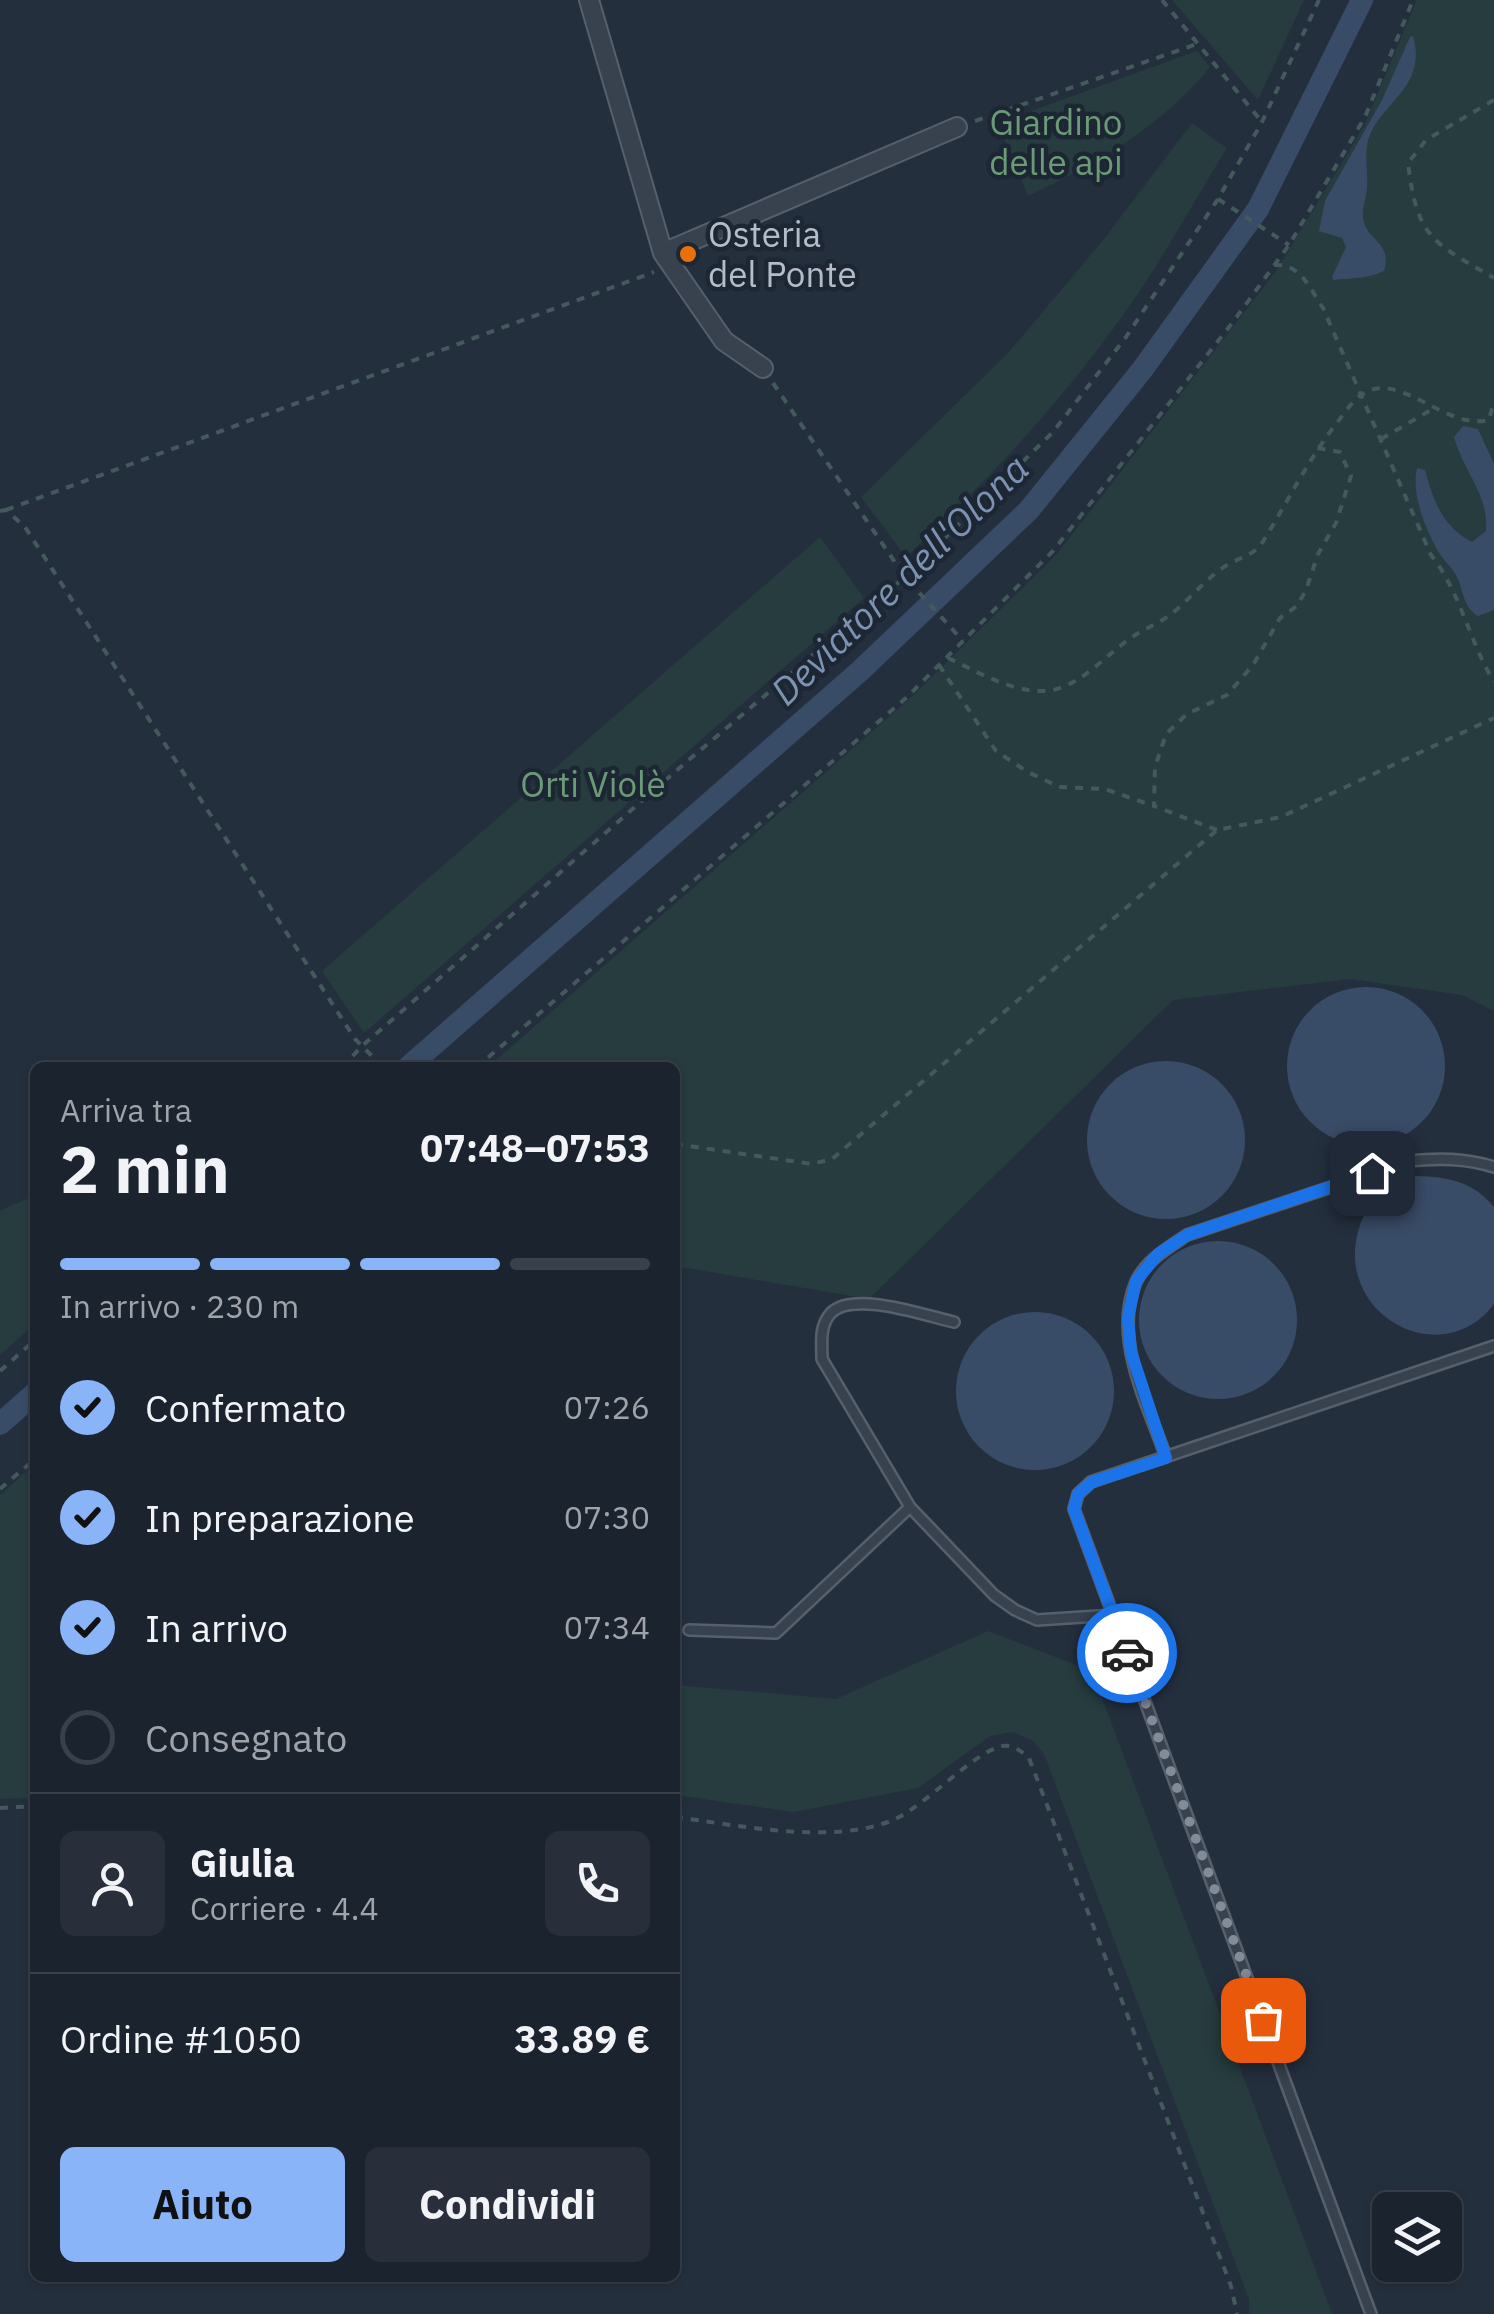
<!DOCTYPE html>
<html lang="it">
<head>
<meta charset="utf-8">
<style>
	:root { --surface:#1b232e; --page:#282f3a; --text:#f1f3f6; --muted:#a0a4aa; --line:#39404a; --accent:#8ab4f8 }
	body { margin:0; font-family:"IBM Plex Sans",sans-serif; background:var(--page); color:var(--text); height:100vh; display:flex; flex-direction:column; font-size:38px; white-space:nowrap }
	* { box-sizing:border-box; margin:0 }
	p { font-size:32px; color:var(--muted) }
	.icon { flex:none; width:55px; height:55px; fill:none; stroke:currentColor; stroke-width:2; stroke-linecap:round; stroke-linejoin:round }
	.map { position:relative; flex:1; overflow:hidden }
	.side { position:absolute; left:30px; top:1062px; width:650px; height:1220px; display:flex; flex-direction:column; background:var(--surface); border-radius:15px; box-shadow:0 2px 8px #0004,0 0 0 2px var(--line) }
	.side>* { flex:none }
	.controls { position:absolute; left:1372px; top:2192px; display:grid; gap:20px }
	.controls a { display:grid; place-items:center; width:90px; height:90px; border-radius:15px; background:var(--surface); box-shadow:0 2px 8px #0004,0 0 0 2px var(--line); font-size:50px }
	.pin { position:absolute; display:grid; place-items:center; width:85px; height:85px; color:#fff; margin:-42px; border-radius:20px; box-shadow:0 5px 15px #0006 }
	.courier { position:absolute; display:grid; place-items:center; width:100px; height:100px; margin:-50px; border:8px solid #1a73e8; border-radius:50%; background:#fff; color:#222; box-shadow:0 2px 12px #0007 }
	.head em { font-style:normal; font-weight:700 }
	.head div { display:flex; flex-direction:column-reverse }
	.head { display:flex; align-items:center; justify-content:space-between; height:170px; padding:0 30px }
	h1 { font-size:65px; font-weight:700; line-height:75px }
	.bar { display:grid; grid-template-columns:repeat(4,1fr); gap:15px 10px; align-content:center; height:120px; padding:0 30px }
	.bar i { height:12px; border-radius:8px; background:var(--line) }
	.bar .on { background:var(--accent) }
	.bar p { grid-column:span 4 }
	.line { display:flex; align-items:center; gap:25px; padding:0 30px; border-top:2px solid var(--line) }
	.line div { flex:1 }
	.round { display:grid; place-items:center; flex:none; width:105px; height:105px; border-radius:15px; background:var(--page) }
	ol { padding:0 30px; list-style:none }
	li { display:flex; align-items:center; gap:30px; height:110px }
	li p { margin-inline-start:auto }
	li .icon { padding:10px; border-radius:50%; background:var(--accent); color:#111; stroke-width:4 }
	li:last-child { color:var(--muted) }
	li i { width:55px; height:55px; border:5px solid var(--line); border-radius:50% }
	.primary-button { display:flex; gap:20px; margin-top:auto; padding:20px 30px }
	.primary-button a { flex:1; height:115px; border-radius:15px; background:var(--accent); color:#111; font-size:40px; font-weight:700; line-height:115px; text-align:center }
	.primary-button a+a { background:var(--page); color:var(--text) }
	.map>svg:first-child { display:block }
</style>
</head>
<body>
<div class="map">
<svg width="1494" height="2314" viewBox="0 0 1494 2314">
	<rect width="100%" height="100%" fill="#242f3e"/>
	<path fill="#263c3f" d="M1172 0H1304L1258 100Z
		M1417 0H1494V1011L1462 995 1350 979 1173 1000 869 1299 675 1266V1068H487L907 701 1057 554 1276 271 1364 126Z
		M1197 51 1210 67C1161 127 1098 163 1028 196L998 123Z
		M1192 123 1227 148C1197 196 1170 246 1139 292 1073 390 992 477 906 557L861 497 1009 352 1104 239Z
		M820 537 864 598 364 1033 322 971Z
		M35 1195V1324L0 1355V1211Z
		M35 1464V1798L0 1799V1495Z
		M988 1631 1092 1671 1332 2314H1249V2299L1044 1754 1032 1740 1013 1732 990 1736 918 1788 794 1812 675 1795V1685L836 1699Z"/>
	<path fill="#394c67" d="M1413 36C1429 91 1373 105 1367 146 1365 159 1368 173 1367 186 1367 196 1362 207 1363 217 1366 242 1393 241 1384 271 1367 279 1352 278 1333 280L1332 277 1346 247 1342 238 1319 231 1325 201 1382 100 1410 37Z
		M1463 426 1478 429 1494 464V610L1478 616C1463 607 1464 592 1457 577 1452 567 1443 560 1438 551 1425 528 1411 494 1417 468L1425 470C1434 502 1442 526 1472 542L1486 531C1489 494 1464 473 1454 437Z
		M1287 1066a79 79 0 1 1 158 0a79 79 0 1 1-158 0Z
		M1087 1140a79 79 0 1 1 158 0a79 79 0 1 1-158 0Z
		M1416 1176C1449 1177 1472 1181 1494 1207V1304C1442 1374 1330 1314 1360 1225 1364 1212 1376 1196 1388 1189 1396 1183 1407 1180 1416 1176Z
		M1139 1320a79 79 0 1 1 158 0a79 79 0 1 1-158 0Z
		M956 1391a79 79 0 1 1 158 0a79 79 0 1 1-158 0Z"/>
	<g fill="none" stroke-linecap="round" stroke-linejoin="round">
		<path stroke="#394c67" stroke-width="22" d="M407 1068 860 671 1029 510 1142 370 1258 209 1362 0
			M0 1424 35 1393"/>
		<defs>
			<path id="lane" d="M954 1322C926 1316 853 1290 831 1313 819 1326 822 1343 822 1359L910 1507 994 1595 1015 1610 1037 1620 1113 1615
				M1166 1457C1148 1405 1112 1338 1136 1282 1145 1261 1169 1247 1187 1235L1409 1161C1439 1158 1465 1158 1494 1167
				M689 1630 776 1633 910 1507
				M1371 2314 1074 1509 1078 1494 1091 1482 1494 1346"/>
			<path id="street" d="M589 0 663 253 724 341 763 368
				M663 253 957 127"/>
		</defs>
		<use href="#lane" stroke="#565f6c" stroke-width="14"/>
		<use href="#street" stroke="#565f6c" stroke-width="22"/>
		<path stroke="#44595c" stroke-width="4" stroke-dasharray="8 8" stroke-linecap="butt" d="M1162 0 1262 122
			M1494 100 1426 140 1408 163C1417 238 1432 242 1494 278
			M975 121 1197 44
			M1218 199 1289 245
			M1274 265C1301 263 1310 289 1323 308L1431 555C1461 593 1469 641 1494 682
			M773 383 905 577 963 641
			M1381 439 1436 407
			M6 510 654 272
			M0 511 6 510 25 527 355 1039 384 1068
			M948 658C976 671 1009 691 1041 691 1076 692 1104 656 1131 638 1143 629 1158 624 1170 615 1188 601 1203 582 1221 569 1237 557 1253 558 1264 540 1288 501 1308 460 1336 424 1344 414 1351 402 1361 395 1399 368 1445 431 1489 420L1494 401
			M939 665 996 751 1026 771 1059 787 1105 789 1154 806
			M1217 830 1154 806 1155 767 1166 734 1187 714 1227 695 1253 665 1280 618 1297 606 1306 590 1318 554 1336 523 1351 476 1340 452 1317 448
			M342 1068 361 1047 684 764 905 577 1053 432 1126 337 1218 199 1262 122 1319 0
			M476 1068 906 698 1053 551 1233 322 1289 245 1365 117 1413 0
			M675 1144 812 1164 832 1159 1217 830 1281 817 1494 718
			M0 1371 35 1340
			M0 1489 35 1459
			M0 1808 35 1806
			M675 1817C737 1825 836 1846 895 1819 926 1805 974 1752 1002 1746 1013 1744 1021 1751 1029 1758L1231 2286 1237 2314"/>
		<use href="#lane" stroke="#38414e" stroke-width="9"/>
		<use href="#street" stroke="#38414e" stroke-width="18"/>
	</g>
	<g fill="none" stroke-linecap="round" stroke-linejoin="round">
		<path stroke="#828b98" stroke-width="10" stroke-dasharray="0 18" d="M1127 1653 1263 2020"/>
		<path stroke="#1a73e8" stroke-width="12" d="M1127 1653 1074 1509 1078 1494 1092 1482 1166 1458 1131 1352 1128 1318 1136 1281 1158 1254 1187 1235 1372 1173"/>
	</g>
	<circle fill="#e8710a" stroke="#1d2633" stroke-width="4" cx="688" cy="254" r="10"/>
	<g text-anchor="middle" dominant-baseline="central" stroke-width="9" stroke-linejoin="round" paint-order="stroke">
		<g font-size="35" fill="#6b9a76" stroke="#1d2633">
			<text x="1056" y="122">Giardino<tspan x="1056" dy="40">delle api</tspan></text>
			<text x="593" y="784">Orti Violè</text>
		</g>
		<g font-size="35" fill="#b4bcc9" stroke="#1d2633" text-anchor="start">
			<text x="708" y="234">Osteria<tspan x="708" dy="40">del Ponte</tspan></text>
		</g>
		<g font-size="38" font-style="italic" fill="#7c92b1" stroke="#1d2633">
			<text transform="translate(899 579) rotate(-44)">Deviatore dell'Olona</text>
		</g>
	</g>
</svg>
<div class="controls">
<a><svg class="icon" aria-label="layers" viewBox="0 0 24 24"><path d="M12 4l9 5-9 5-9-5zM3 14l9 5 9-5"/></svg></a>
</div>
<div class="pin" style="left:1263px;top:2020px;background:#ea580c"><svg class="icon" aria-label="bag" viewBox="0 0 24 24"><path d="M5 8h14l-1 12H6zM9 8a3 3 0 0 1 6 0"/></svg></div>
<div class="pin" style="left:1372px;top:1173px;background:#1f2937"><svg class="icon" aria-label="home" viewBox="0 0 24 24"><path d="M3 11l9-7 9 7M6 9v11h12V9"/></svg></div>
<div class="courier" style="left:1127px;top:1653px"><svg class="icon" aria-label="car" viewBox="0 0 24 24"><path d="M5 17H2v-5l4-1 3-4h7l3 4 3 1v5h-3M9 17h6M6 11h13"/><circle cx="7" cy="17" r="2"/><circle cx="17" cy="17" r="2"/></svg></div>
<section class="side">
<div class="head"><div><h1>2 min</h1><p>Arriva tra</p></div><em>07:48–07:53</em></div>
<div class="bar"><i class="on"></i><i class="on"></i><i class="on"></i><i></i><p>In arrivo · 230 m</p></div>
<ol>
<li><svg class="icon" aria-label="check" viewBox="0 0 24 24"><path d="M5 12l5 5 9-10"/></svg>Confermato<p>07:26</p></li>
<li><svg class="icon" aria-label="check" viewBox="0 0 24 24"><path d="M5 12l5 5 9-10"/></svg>In preparazione<p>07:30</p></li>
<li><svg class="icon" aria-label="check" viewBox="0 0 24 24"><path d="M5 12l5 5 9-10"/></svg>In arrivo<p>07:34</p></li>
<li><i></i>Consegnato</li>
</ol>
<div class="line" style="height:180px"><a class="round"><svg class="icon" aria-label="person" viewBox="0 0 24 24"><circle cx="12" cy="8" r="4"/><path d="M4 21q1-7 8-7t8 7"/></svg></a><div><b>Giulia</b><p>Corriere · 4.4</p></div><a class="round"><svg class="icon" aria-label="phone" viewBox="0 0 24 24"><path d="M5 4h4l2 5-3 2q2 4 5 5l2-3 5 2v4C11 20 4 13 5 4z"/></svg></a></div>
<div class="line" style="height:130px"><div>Ordine #1050</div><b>33.89 €</b></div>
<div class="primary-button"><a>Aiuto</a><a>Condividi</a></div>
</section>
</div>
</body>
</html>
